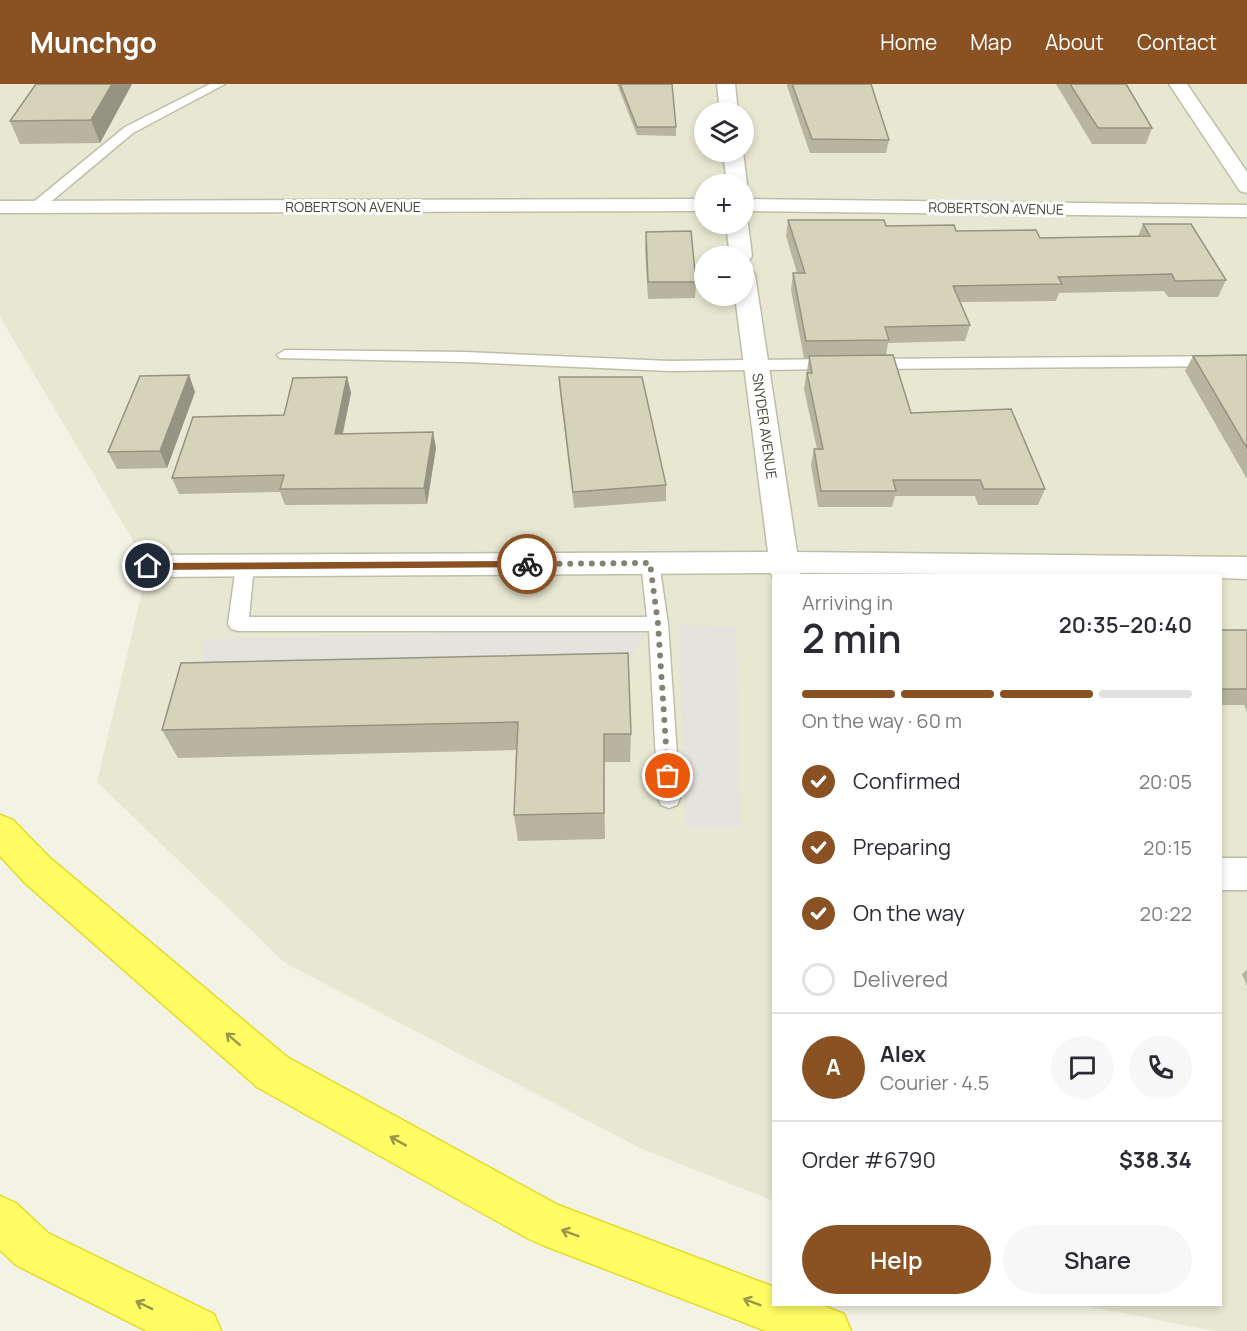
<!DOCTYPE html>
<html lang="en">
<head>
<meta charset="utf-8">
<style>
	:root { --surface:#fff; --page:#f7f7f7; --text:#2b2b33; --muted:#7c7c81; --line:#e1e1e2; --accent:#8a5123 }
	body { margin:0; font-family:Manrope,sans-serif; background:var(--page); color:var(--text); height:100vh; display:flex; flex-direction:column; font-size:22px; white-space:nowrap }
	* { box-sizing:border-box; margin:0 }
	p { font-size:20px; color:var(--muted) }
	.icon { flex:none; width:33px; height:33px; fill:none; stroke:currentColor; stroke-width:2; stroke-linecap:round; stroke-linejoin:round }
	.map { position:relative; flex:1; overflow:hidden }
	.side { position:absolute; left:772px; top:490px; width:450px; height:732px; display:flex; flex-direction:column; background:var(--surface); border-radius:0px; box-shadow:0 3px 9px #0003 }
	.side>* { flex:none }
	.controls { position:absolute; left:694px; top:18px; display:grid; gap:12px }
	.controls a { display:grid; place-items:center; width:60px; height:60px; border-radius:50%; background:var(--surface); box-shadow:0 3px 9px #0003; font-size:30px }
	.pin { position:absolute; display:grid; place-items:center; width:51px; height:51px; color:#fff; margin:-26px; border:3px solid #fff; border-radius:50%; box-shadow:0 2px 6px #0007 }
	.courier { position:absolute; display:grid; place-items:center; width:60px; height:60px; margin:-30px; border:4px solid #8a5123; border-radius:50%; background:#fff; color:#222; box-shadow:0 2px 8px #0007 }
	.summary em { font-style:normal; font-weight:600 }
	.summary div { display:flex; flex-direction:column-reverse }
	.summary { display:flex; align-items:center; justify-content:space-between; height:102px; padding:0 30px }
	h1 { font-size:39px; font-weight:600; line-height:45px }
	.bar { display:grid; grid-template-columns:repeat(4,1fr); gap:9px 6px; align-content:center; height:72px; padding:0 30px }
	.bar i { height:8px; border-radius:4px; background:var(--line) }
	.bar .selected { background:var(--accent) }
	.bar p { grid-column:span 4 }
	.line { display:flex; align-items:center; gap:15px; padding:0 30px; border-top:2px solid var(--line) }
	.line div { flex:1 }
	.round { display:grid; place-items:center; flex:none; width:63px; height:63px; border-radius:32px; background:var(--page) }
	ol { padding:0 30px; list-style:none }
	li { display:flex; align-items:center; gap:18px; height:66px }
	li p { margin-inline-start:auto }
	li .icon { padding:6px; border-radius:50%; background:var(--accent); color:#fff; stroke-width:4 }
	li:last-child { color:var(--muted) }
	li i { width:33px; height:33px; border:3px solid var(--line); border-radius:50% }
	.primary-button { display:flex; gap:12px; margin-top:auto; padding:12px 30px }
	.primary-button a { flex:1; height:69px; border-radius:36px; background:var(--accent); color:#fff; font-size:24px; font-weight:600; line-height:69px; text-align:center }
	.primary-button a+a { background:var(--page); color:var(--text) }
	header { display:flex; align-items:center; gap:36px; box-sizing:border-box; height:84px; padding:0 30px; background:var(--accent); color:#fff }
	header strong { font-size:28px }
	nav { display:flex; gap:33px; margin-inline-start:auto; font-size:21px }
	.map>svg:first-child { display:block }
</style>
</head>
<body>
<header>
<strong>Munchgo</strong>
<nav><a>Home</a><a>Map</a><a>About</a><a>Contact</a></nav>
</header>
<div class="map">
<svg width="1247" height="1247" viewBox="0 0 1247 1247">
	<rect width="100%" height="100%" fill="#f3f3e5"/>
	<path fill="#e7e7d2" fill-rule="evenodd" d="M0 0H1247V1247H1214L1081 1221H1221V492H774V1117L640 1064 285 879 97 698 148 482 0 233ZM705 28H744V68H705ZM705 100H744V140H705ZM705 172H744V212H705Z"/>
	<path fill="#e4e3dd" d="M679 541 736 543 741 744 686 743Z
		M648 545 624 585H205L201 555Z"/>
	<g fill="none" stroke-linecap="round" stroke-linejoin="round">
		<defs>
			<path id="service" d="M210 0H225L133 49 41 126H31L29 123 31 120 125 43Z
				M285 266 465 268 670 277 836 275 844 280 836 285 670 287 465 278 279 274 277 271Z
				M1247 272V282L868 285 860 280 868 275Z
				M650 472 657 474 659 479 668 540 680 714 677 721 669 724 661 721 658 714 649 547H238L231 545 228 540 236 482 238 477 245 475 252 477 254 482 249 533H647L641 479 643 474Z"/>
			<path id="minor" d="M717 0H735L738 28H720Z
				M1169 0H1187L1247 88V109L1240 107Z
				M723 68H743L747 100 744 104V100H727Z
				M745 135 748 140 752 172 749 177 744 178V172H730L726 140H744Z
				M744 184 752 186 755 191 797 468 1247 473V495L1221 494V492L800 489 801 492H774V497L771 489 148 493 138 490 133 482 138 474 148 471 768 468 735 212H744Z
				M1221 774H1247V806H1221Z"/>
			<path id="tertiary" d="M705 115V127L0 129V117Z
				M744 115 1247 121V133L744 127Z"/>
			<path id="motorway" d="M0 731 13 736 50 774 287 973 558 1121 774 1203V1221H821L844 1230 851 1247H766L545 1162 529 1155 257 1003 24 798 0 772Z
				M0 1112 16 1119 48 1149 214 1230 221 1247H147L16 1181 0 1166Z"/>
		</defs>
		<use href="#service" stroke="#bfbea7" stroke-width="3"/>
		<use href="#minor" stroke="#bfbea7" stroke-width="3"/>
		<use href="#tertiary" stroke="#bfbea7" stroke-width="3"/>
		<use href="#motorway" stroke="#e5db2d" stroke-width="3"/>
		<use href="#service" fill="#fff" fill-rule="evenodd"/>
		<use href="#minor" fill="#fff" fill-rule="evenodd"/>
		<use href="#tertiary" fill="#fff" fill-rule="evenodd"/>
		<use href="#motorway" fill="#fffc64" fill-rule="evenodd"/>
	</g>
	<path fill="#b7b59f" d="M132 0 100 59 20 60 10 37Z
		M617 0H672L676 43V52L637 51Z
		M787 0H871L889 56 886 69H810L787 2Z
		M1056 0H1126L1152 44 1146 60H1092Z
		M788 136 956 147 1040 154 1138 152 1143 140 1226 196 1218 213H1168L1164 207 1059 209 1056 217 960 218 970 241 965 257 888 259 886 271 911 329 1045 405 1038 421H978L975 412H895L892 423H818L811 381 814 365H817L804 305 809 274H804L791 206 793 189H797L786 152Z
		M646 148 696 198 695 214 648 215 645 165Z
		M1247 271V395L1185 287 1193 272Z
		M189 291 195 308 167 384 117 385 108 368Z
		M347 293 351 309 343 350 436 364 427 420 285 421 280 408 179 410 172 394 284 331Z
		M559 293 666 401V417L574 424 560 309Z
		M1221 546H1247V628L1244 621H1221Z
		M181 579 631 650 630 678H604L605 755 518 757 514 731 516 666 178 674 162 646Z
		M1247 886V902L1242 890Z"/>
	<path fill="#959482" d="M112 0H132L100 59 91 36Z
		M189 291 195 308 167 384 160 367Z
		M347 293 351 309 339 366 335 350Z
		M433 348 436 364 427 420 424 404Z"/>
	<path fill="#d5d3b9" stroke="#959482" stroke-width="1.5" d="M36 0H112L91 36 10 37Z
		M620 0H672L676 43H637Z
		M792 0H871L889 56 812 55Z
		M1070 0H1126L1152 44H1098Z
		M788 136H884L886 142 954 141 956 147 1036 146 1040 154 1150 152 1143 140H1191L1226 196 1175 197 1172 190 1058 193 1062 200 953 202 970 241 885 243 889 256 806 257 793 189H805Z
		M691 147 696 198H648L646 148Z
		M893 271 911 329 1011 325 1045 405H984L980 396H893L896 407H821L814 365H823L807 289H812L809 272Z
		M1247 271V364L1193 272Z
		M189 291 160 367 108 368 140 292Z
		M347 293 335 350 433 348 424 404 280 405 284 391 172 394 193 333 284 331 293 294Z
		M559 293H642L666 401 573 408Z
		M1221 546H1247V605H1221Z
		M628 569 631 650H604V729L514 731 518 638 162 646 181 579Z"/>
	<defs><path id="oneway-shaft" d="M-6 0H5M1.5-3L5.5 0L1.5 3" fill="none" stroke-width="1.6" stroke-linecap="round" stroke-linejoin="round" transform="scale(1.5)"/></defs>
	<g stroke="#99974a">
		<use href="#oneway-shaft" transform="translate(233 955) rotate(-139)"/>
		<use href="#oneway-shaft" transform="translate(398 1057) rotate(-151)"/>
		<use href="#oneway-shaft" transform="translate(570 1149) rotate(-159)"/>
		<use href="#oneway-shaft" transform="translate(752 1218) rotate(-159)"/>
		<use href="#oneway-shaft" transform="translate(144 1221) rotate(-154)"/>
	</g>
	<path fill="#8a5123" d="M527 477 532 480 527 483 148 486 144 482 148 479Z"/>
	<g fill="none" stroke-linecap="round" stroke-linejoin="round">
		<path stroke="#838172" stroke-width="6" stroke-dasharray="0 10.8" d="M527 480 650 479 658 540 668 692"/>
	</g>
	<g text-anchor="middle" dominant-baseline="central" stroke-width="6" stroke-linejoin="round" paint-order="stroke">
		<g font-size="14" fill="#464434" stroke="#fff">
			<text x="353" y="122">ROBERTSON AVENUE</text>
			<text transform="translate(996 124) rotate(1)">ROBERTSON AVENUE</text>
			<text transform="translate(765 342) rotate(82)">SNYDER AVENUE</text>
		</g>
	</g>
</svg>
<div class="controls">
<a><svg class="icon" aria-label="layers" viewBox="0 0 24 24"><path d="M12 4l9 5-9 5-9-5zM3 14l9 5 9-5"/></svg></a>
<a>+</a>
<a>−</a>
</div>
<div class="pin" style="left:668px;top:692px;background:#ea580c"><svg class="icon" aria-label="bag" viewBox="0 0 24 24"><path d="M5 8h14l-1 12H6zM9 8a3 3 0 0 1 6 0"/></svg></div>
<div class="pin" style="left:148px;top:482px;background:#1f2937"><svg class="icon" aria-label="home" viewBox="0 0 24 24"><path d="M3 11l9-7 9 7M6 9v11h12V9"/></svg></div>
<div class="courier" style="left:527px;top:480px"><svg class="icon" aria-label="bike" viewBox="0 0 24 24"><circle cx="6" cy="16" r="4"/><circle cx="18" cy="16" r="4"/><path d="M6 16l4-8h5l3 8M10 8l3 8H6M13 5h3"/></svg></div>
<section class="side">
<div class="summary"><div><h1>2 min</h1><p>Arriving in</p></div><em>20:35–20:40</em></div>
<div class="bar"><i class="selected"></i><i class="selected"></i><i class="selected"></i><i></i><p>On the way · 60 m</p></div>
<ol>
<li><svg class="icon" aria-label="check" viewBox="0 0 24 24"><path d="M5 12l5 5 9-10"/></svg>Confirmed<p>20:05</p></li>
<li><svg class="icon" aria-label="check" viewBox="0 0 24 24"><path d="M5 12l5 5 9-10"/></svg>Preparing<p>20:15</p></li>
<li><svg class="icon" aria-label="check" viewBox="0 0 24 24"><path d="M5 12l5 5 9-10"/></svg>On the way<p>20:22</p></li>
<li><i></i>Delivered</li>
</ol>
<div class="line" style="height:108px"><b class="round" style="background:var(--accent);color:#fff">A</b><div><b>Alex</b><p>Courier · 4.5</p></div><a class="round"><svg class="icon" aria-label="chat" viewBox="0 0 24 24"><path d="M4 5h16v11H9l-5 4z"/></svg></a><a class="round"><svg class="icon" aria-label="phone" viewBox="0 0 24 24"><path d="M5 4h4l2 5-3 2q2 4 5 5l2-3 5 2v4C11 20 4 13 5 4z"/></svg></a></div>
<div class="line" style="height:78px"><div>Order #6790</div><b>$38.34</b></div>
<div class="primary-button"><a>Help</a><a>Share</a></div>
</section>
</div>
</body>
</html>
